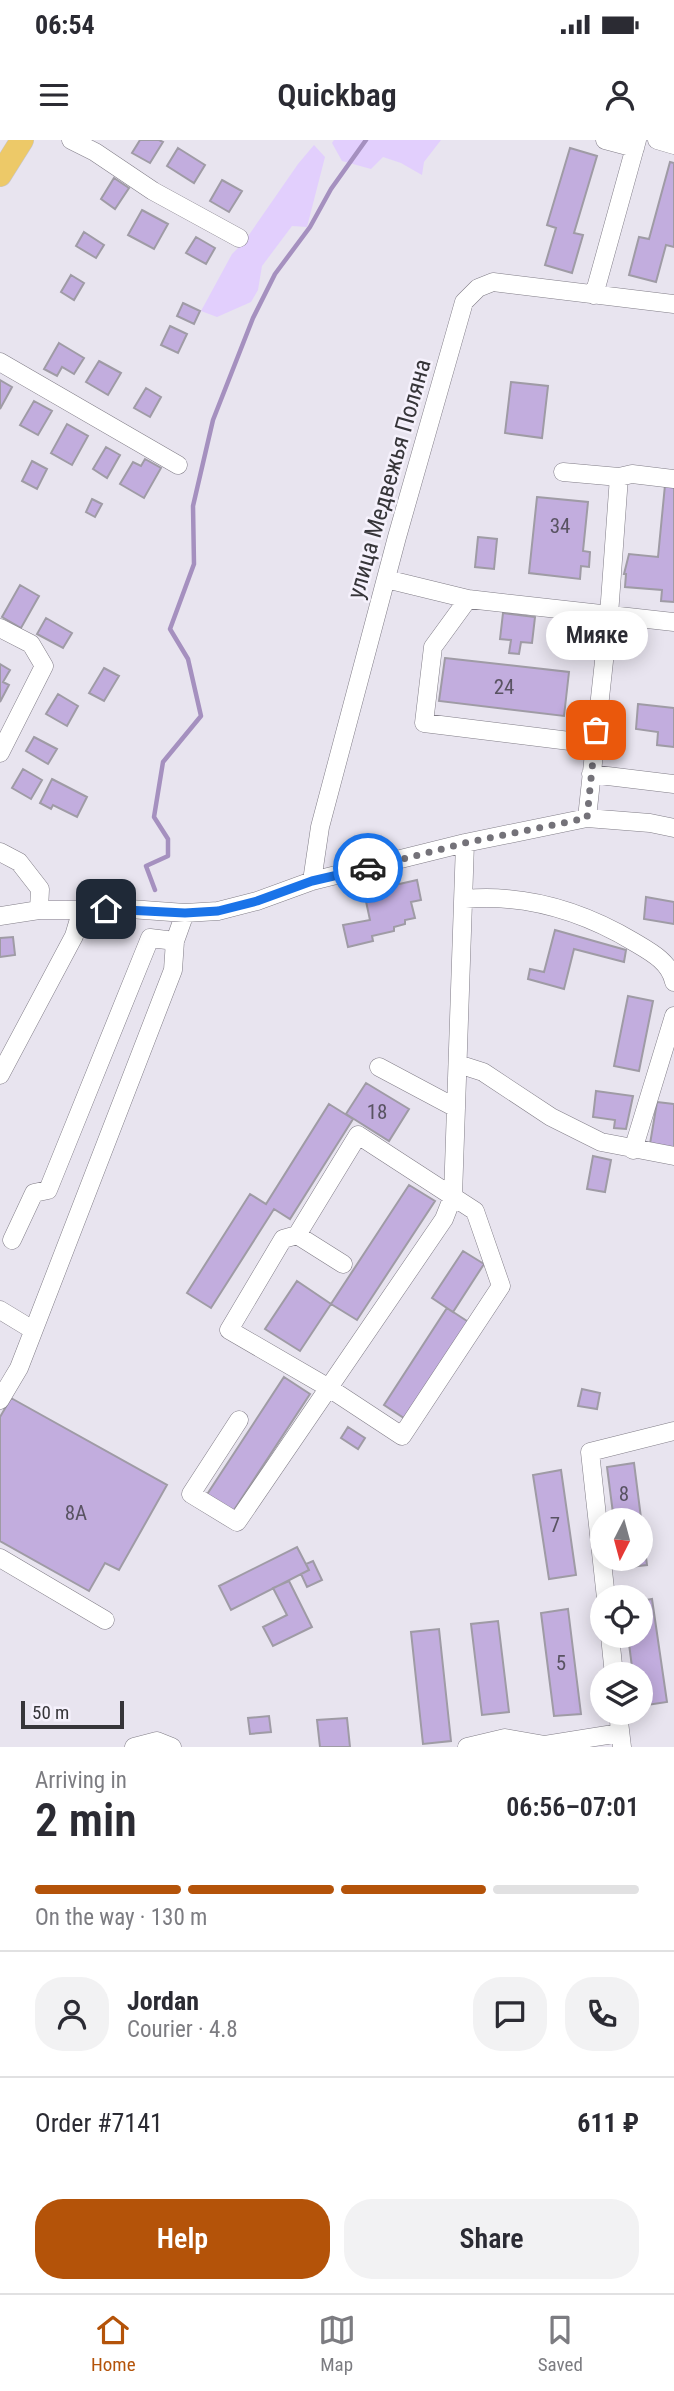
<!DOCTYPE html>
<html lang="en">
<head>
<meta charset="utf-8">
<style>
	:root { --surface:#fff; --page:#f2f2f3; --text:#2b2b33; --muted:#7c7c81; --line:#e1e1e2; --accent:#b45309 }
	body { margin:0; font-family:"Roboto Condensed",sans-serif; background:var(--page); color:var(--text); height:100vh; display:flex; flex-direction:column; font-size:26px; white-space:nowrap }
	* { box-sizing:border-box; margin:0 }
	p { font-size:23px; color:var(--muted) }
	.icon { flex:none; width:38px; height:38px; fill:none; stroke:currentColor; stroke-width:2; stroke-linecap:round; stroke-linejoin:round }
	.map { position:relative; height:1607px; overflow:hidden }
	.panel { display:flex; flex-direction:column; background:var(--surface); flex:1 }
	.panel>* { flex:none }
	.needle { width:46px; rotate:186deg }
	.tools { position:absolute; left:590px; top:1368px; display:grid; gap:14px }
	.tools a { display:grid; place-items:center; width:63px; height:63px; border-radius:50%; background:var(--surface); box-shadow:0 4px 18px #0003; font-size:35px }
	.scale { position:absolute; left:21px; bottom:18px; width:103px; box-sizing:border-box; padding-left:7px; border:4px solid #363539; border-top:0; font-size:19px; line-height:24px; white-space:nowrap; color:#363539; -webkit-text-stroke:5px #f5f1fc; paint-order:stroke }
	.pin { position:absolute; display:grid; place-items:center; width:60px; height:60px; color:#fff; margin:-30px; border-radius:14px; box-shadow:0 4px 10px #0006 }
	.courier { position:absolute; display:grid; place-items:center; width:70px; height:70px; margin:-35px; border:5px solid #1a73e8; border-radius:50%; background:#fff; color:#222; box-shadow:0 2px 9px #0007 }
	.bubble { position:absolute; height:49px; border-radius:24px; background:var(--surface); box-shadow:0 4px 18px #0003; font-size:23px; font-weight:600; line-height:49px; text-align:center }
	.overview em { font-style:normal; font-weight:600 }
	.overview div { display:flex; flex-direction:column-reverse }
	.overview { display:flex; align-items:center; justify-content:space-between; height:119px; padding:0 35px }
	h1 { font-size:46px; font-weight:600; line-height:52px }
	.bar { display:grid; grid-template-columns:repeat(4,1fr); gap:10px 7px; align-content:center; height:84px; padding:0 35px }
	.bar i { height:9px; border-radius:5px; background:var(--line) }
	.bar .active { background:var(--accent) }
	.bar p { grid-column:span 4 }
	.line { display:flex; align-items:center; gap:18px; padding:0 35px; border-top:2px solid var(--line) }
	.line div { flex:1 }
	.round { display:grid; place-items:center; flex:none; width:74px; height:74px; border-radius:28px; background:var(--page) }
	.button { display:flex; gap:14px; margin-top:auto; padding:14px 35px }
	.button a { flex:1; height:80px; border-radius:28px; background:var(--accent); color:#fff; font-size:28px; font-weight:600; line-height:80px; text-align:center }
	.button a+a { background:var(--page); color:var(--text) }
	.status { display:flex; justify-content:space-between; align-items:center; height:49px; padding:0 35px; background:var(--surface); direction:ltr }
	.status svg { height:19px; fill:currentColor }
	header { display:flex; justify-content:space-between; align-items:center; height:91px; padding:0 35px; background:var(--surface); font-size:32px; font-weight:600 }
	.menu { display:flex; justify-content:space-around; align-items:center; height:98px; border-top:2px solid var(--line); background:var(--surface); font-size:19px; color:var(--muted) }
	.menu a { display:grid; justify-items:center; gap:4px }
	.menu .active { color:var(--accent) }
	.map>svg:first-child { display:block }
</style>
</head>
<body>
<div class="status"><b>06:54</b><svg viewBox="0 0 49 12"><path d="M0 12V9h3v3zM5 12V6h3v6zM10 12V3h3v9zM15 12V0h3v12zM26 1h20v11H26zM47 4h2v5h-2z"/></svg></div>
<header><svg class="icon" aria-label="menu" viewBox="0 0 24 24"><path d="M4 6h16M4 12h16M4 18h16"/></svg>Quickbag<svg class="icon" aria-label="person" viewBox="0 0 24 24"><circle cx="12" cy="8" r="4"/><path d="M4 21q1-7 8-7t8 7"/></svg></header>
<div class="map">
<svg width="674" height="1607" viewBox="0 0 674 1607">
	<rect width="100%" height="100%" fill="#e8e4ef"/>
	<path fill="#e2cffd" d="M334 0H441L424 22 422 35 401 23 383 17 371 29 342 21 332 3Z
		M314 5 325 17 307 87 292 86 262 126 258 150 251 162 217 177 201 171 232 114 244 102 298 24Z"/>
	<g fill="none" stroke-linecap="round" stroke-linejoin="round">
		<path stroke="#a590bf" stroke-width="4.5" d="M155 750 146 726 168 716V699L154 677 163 622 201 576 188 519 170 489 194 424 193 366 213 280 253 178 275 134 310 87 331 49 366 0"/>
	</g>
	<path fill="#c2adde" stroke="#9f9ba5" stroke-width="2" d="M140 0H159L163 2 150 23 132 13Z
		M178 8 205 25 194 43 167 26Z
		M570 8 597 16 574 93 583 95 572 133 545 125 556 88 547 85Z
		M670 22 674 23V107L666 105 656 142 629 135 639 97 649 99Z
		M114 38 129 48 115 69 101 59Z
		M222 40 242 51 229 72 210 61Z
		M142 70 168 84 154 109 128 95Z
		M84 92 104 105 96 118 76 106Z
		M196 97 215 108 206 124 186 113Z
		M71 135 84 143 74 160 61 152Z
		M183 163 200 171 194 184 177 176Z
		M170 186 187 194 178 213 161 205Z
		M59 203 84 218 74 234 62 227 57 236 44 229Z
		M99 221 121 233 108 255 86 242Z
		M0 240 12 247 0 269Z
		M511 242 548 246 542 298 505 293Z
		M146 248 161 257 150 277 134 268Z
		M34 261 52 271 38 295 20 285Z
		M67 284 88 296 72 325 51 313Z
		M106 307 120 315 107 338 93 329Z
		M145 319 161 328 144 358 120 344 133 322 141 326Z
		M32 321 47 329 37 349 22 341Z
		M665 345 674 346V462L661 461 662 450 625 447 626 434H624L629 414 658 417Z
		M537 357 588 362 583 411 590 412 589 427 581 426 580 439 529 433Z
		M92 359 102 364 95 377 86 372Z
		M478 397 497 399 494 429 475 427Z
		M20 445 39 456 21 488 2 477Z
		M503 473 535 477 532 503 521 502 519 514 509 513 511 500 500 499Z
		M46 478 72 493 63 508 37 494Z
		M445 518 569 532 564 576 439 561Z
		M0 524 10 530 3 542 9 545 0 562Z
		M104 528 119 536 104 561 89 553Z
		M58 554 78 566 67 586 46 574Z
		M638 564 674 568V607L657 605 658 592 636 589Z
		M34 597 57 609 48 624 26 611Z
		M23 629 42 640 31 659 12 648Z
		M52 639 87 657 77 677 53 665 51 669 40 663Z
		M417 740 421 760 411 762 415 778 405 780V784L394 787V791L372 796 373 801 348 807 343 785 370 780 364 752Z
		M646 757 674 762V784L644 779Z
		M555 790 626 810 624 822 574 809 564 849 528 839 530 829 544 832Z
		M13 797 15 815 0 817V798Z
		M628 856 653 861 639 931 614 926Z
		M366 943 409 969 389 1001 346 974Z
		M596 951 633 956 626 989 614 988 615 980 593 977Z
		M657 962 674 964V1008L650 1004Z
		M329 964 353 979 290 1079 274 1069 211 1168 187 1153 250 1054 266 1064Z
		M593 1016 611 1020 605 1052 587 1049Z
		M409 1045 435 1061 357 1180 331 1164Z
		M463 1111 484 1124 453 1172 432 1158Z
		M297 1141 331 1164 300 1211 265 1189Z
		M447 1168 470 1183 407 1280 384 1265Z
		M284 1237 310 1254 232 1373 206 1356Z
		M582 1249 600 1253 597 1269 578 1266Z
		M11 1258 167 1345 119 1430 105 1423 89 1451 0 1401V1277Z
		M348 1287 365 1298 358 1309 341 1298Z
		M634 1323 647 1425 621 1428 619 1419H640V1381H614L607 1327Z
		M561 1330 576 1435 549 1439 533 1335Z
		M297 1407 309 1430 231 1470 219 1446Z
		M313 1421 322 1440 307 1447 301 1434 309 1430 306 1424Z
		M289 1441 312 1487 273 1506 263 1487 287 1475 273 1448Z
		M652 1459 667 1562 640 1566V1535H633L628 1496H640V1461Z
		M568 1469 581 1574 554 1576 541 1473Z
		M498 1481 509 1572 482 1575 471 1484Z
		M439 1489 451 1601 423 1604 411 1492Z
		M269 1576 271 1592 250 1594 248 1578Z
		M347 1578 350 1607H320L317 1580Z"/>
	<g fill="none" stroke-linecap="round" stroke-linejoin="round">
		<defs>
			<path id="minor" d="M71 0 95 12 153 51 239 98
				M605 0 635 8
				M657 0 674 5
				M594 155 637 0
				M0 222 178 325
				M563 332 619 337 632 334 674 339
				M386 439 468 459 674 482
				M468 459 433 507 424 583 594 604
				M0 488 31 504 44 526 0 613
				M591 634 674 644
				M587 678 609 475 619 337
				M0 712 19 722 40 749 39 770
				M312 741 320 687 397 397 464 162 478 148 493 142 674 164
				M465 759C525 754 582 771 634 802 651 812 670 822 674 842
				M0 776 39 770 130 769 185 773 218 771 257 761 312 741 465 703 587 678 650 683 674 688
				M458 924 483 932 551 977 601 1002 674 1016
				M379 927 456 968
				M0 935 74 796 82 769
				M358 995 475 1071 501 1146 402 1296 329 1248 229 1190 283 1099 297 1095Z
				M633 1010 674 876
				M297 1095 343 1124
				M12 1100 34 1053 48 1050 150 798 175 801
				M0 1170 33 1190
				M0 1260 19 1228 173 830 175 801 185 773
				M239 1280 191 1354 237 1382 444 1079 453 1056 465 703
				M0 1418 105 1480
				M606 1458 590 1312 674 1291
				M610 1496 614 1535
				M618 1573 622 1607
				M134 1607 157 1601 172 1607
				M467 1607 505 1598 545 1605 620 1593"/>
			<path id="major" d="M0 35 22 0"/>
		</defs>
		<use href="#minor" stroke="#817d87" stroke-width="19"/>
		<use href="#major" stroke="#c7c6c8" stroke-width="24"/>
		<use href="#minor" stroke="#fff" stroke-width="18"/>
		<use href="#major" stroke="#edc968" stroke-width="23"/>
	</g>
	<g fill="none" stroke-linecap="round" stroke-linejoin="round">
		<path stroke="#747279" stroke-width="7" stroke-dasharray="0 12.6" d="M368 728 465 703 587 678 596 590"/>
		<path stroke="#1a73e8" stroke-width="9" d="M106 769 185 773 218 771 257 761 312 741 368 728"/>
	</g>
	<g text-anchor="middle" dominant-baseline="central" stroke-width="5" stroke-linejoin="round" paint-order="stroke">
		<g font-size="21" fill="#595362">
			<text x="560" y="386">34</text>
			<text x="504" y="547">24</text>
			<text x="377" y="972">18</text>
			<text x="624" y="1354">8</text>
			<text x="76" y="1373">8А</text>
			<text x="555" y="1385">7</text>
			<text x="561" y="1523">5</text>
		</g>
		<g font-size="24" fill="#363539" stroke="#f5f1fc">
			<text transform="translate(389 339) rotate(-74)">улица Медвежья Поляна</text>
		</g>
	</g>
</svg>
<div class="tools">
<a><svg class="needle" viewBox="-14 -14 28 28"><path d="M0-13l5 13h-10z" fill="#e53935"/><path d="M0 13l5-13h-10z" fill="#7c7c81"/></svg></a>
<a><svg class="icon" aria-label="locate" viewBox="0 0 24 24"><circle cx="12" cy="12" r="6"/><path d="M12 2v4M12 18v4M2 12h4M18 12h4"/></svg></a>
<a><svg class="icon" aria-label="layers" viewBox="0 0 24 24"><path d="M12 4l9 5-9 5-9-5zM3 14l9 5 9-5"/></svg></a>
</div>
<div class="scale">50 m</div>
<div class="pin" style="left:596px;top:590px;background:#ea580c"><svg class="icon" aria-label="bag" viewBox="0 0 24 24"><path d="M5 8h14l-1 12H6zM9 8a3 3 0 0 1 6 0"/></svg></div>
<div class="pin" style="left:106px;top:769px;background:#1f2937"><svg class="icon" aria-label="home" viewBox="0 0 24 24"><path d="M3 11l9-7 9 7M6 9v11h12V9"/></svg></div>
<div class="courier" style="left:368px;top:728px"><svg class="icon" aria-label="car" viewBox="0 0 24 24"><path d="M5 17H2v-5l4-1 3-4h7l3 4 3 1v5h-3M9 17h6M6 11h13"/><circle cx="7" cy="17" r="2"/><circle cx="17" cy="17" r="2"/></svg></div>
<div class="bubble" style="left:546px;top:471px;width:102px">Мияке</div>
</div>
<section class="panel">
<div class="overview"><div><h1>2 min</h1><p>Arriving in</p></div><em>06:56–07:01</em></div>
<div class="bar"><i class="active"></i><i class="active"></i><i class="active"></i><i></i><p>On the way · 130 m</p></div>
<div class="line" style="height:126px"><a class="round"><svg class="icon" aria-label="person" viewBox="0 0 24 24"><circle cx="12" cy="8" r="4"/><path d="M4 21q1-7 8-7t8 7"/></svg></a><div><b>Jordan</b><p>Courier · 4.8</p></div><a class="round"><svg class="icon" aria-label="chat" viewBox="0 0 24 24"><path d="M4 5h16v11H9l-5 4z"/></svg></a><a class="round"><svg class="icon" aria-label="phone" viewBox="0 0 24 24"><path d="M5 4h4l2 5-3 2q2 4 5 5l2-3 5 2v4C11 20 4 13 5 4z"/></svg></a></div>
<div class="line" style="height:91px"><div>Order #7141</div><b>611 ₽</b></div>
<div class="button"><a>Help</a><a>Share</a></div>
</section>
<nav class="menu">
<a class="active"><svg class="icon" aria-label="home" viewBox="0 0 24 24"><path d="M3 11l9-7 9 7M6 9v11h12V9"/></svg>Home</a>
<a><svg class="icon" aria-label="map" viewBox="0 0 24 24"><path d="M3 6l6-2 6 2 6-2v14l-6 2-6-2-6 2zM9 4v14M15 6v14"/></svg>Map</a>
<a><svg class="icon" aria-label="saved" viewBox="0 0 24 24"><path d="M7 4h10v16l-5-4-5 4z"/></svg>Saved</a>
</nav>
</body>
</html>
